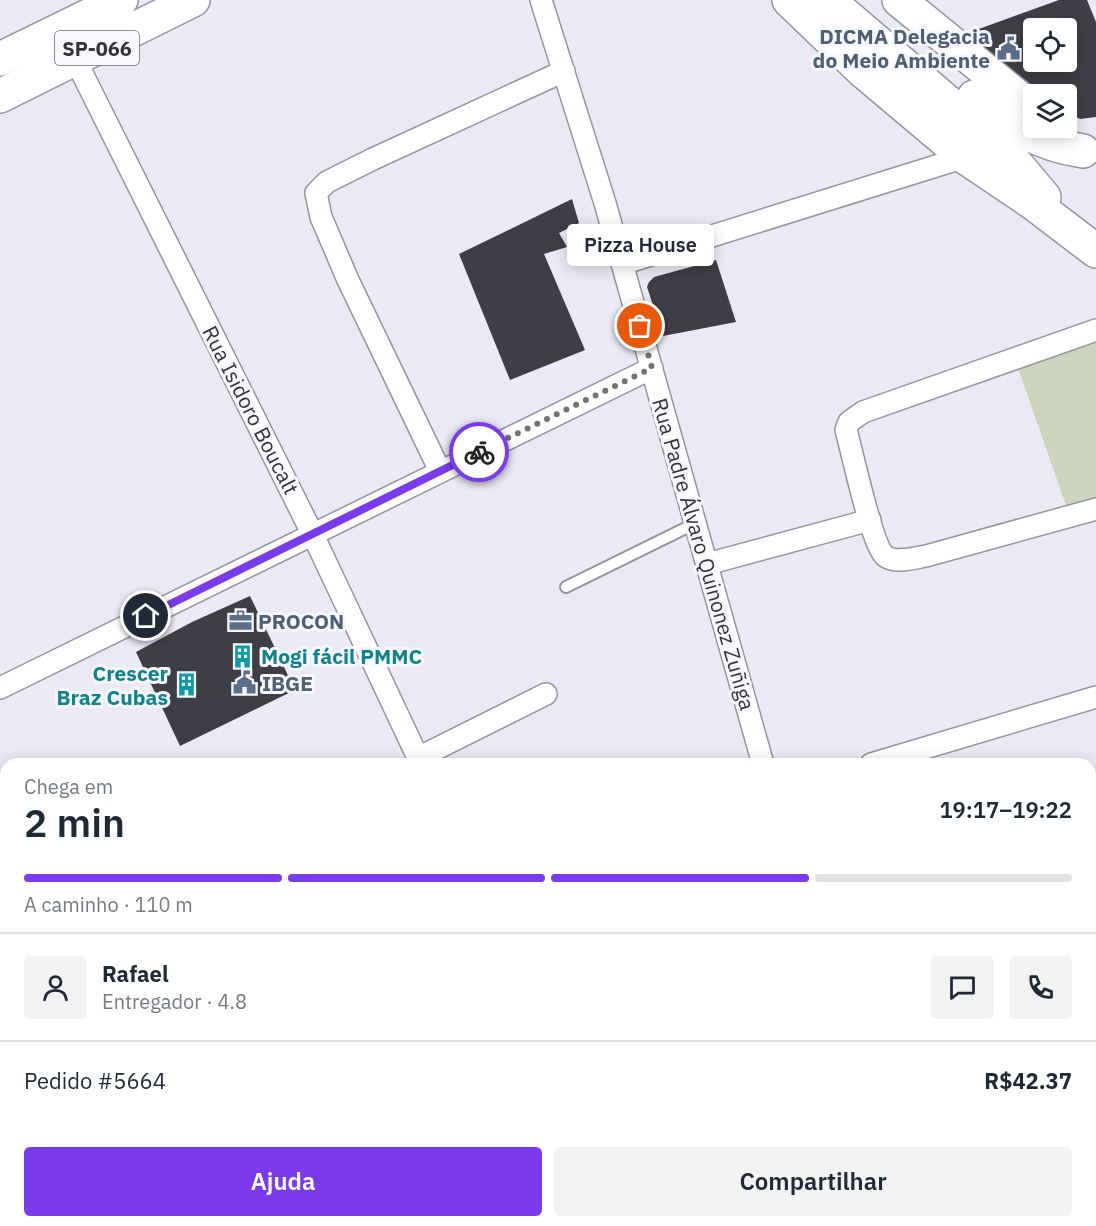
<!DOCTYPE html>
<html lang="pt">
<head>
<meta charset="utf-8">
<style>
	:root { --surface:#fff; --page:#f2f2f3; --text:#1f2937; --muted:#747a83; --line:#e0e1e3; --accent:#7c3aed }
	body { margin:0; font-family:"IBM Plex Sans",sans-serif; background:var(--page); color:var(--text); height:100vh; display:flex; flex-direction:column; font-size:22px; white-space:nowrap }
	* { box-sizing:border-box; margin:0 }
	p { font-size:20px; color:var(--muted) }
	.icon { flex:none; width:33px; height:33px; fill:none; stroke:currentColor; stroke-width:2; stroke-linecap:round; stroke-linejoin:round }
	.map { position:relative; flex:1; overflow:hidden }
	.side { position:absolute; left:0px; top:758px; width:1096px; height:470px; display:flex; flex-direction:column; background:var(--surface); border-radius:18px 18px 0 0; box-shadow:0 3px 15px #0003 }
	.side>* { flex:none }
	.fabs { position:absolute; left:1023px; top:18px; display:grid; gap:12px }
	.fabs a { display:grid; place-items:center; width:54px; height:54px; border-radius:6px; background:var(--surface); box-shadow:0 3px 15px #0003; font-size:30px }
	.pin { position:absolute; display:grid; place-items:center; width:51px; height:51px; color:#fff; margin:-26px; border:3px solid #fff; border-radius:50%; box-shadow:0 2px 6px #0007 }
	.courier { position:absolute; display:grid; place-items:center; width:60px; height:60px; margin:-30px; border:4px solid #7c3aed; border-radius:50%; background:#fff; color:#222; box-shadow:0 2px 8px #0007 }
	.bubble { position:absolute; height:42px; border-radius:6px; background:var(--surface); box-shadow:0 3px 15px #0003; font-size:20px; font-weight:600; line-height:42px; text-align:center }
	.summary em { font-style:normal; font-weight:600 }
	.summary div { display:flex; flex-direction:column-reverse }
	.summary { display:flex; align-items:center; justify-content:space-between; height:102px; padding:0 24px }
	h1 { font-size:39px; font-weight:600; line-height:45px }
	.bar { display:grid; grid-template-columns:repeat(4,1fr); gap:9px 6px; align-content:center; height:72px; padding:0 24px }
	.bar i { height:8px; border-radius:4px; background:var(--line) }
	.bar .active { background:var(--accent) }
	.bar p { grid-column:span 4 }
	.line { display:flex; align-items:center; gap:15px; padding:0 24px; border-top:2px solid var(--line) }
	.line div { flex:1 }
	.round { display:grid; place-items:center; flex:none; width:63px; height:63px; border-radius:6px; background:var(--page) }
	.button { display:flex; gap:12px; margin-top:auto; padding:12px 24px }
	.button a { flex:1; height:69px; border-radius:6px; background:var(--accent); color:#fff; font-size:24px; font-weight:600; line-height:69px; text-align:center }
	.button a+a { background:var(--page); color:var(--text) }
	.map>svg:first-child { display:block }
</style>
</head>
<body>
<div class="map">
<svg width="1096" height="1226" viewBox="0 0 1096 1226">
	<rect width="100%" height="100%" fill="#eae9f5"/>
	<path fill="#ccd4bc" d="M1096 338V506L1069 514 1016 362Z"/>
	<path fill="#3e3e47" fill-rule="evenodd" d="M1059 0H1087L1096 22V117L1080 119 1066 111V94H1042L965 34ZM1034 28H1066V62H1034Z
		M572 199 579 223 559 233 567 247 544 254 585 350 510 380 459 254Z
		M716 260 736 322 663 336 647 287 649 282 654 277Z
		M250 596 295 690 180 746 136 652 192 622Z"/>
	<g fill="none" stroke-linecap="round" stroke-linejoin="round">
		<defs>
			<path id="service" d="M566 587 696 523"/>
			<path id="minor" d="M541 0 605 203 763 764
				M75 59 313 535 421 764
				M622 264 965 157
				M1096 330 863 412 849 422 846 430C852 451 872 546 885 556 896 564 914 558 926 556L1096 509
				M440 471 348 280 321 217 316 193 327 182 373 159 564 71
				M707 564 870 520
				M0 688 652 368
				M418 758 546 694
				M871 764 1096 697
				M0 790 6 802
				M1090 970 1096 968
				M1090 1027 1093 1035
				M209 1221 212 1226
				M430 1221 432 1226
				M643 1221 645 1226
				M896 1221 897 1226
				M166 1226 176 1221"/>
			<path id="trunk" d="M789 0 864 72 965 157 1033 203 1096 251
				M828 0 1006 152 1044 197
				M899 0 1034 110
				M0 59 121 0
				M0 96 193 0
				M974 97C1009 125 1037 144 1083 151"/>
		</defs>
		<use href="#service" stroke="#94939e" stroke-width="14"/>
		<use href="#minor" stroke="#94939e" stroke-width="24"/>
		<use href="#trunk" stroke="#94939e" stroke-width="36"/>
		<use href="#service" stroke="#fff" stroke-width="10"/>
		<use href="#minor" stroke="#fff" stroke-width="21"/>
		<use href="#trunk" stroke="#fff" stroke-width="33"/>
	</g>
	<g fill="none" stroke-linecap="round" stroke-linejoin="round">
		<path stroke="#73727a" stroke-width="6" stroke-dasharray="0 10.8" d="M479 452 652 368 640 326"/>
		<path stroke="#7c3aed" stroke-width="8" d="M146 616 479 452"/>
	</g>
	<defs>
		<symbol id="civic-bare" viewBox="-9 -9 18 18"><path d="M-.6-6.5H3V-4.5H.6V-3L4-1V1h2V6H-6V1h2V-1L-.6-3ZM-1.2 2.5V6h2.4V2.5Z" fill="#5c6f8a" stroke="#f7f7fe" stroke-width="2.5" paint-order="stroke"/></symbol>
		<symbol id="office-bare" viewBox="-9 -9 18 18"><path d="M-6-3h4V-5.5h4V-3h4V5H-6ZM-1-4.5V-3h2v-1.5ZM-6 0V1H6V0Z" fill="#5c6f8a" stroke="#f7f7fe" stroke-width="2.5" paint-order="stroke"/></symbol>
		<symbol id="building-bare" viewBox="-9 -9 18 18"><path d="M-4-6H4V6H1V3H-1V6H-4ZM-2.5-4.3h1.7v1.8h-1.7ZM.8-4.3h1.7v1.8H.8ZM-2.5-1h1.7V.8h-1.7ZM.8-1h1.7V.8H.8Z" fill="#0f9aa8" stroke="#f7f7fe" stroke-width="2.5" paint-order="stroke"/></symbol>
	</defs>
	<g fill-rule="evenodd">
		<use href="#civic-bare" x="992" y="32" width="33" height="33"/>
		<use href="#office-bare" x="224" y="604" width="33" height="33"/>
		<use href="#building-bare" x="226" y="640" width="33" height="33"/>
		<use href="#civic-bare" x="228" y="666" width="33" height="33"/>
		<use href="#building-bare" x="170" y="668" width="33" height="33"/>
	</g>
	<g text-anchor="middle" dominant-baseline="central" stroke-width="6" stroke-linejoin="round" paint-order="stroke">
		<rect fill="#f7f7fe" stroke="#6e6d73" stroke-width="1.5" x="55" y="31" width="84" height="34" rx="4.5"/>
		<g font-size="20" font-weight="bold" fill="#333237">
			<text x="97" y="48">SP-066</text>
		</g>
		<g font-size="21" font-weight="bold" fill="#4e5e75" stroke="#f7f7fe" text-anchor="start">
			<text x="990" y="36" text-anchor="end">DICMA Delegacia<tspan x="990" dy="24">do Meio Ambiente</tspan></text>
			<text x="258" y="621">PROCON</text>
			<text x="262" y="683">IBGE</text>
		</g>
		<g font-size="21" fill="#333237" stroke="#f7f7fe">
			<text transform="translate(251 410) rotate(63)">Rua Isidoro Boucalt</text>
			<text transform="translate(704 554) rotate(74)">Rua Padre Álvaro Quinonez Zuñiga</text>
		</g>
		<g font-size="21" font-weight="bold" fill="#0d838f" stroke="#f7f7fe" text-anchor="start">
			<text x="261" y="656">Mogi fácil PMMC</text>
			<text x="168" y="673" text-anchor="end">Crescer<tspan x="168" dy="24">Braz Cubas</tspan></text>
		</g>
	</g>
</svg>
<div class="fabs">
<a><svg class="icon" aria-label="locate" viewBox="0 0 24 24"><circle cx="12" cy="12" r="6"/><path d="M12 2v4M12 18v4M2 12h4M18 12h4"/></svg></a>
<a><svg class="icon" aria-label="layers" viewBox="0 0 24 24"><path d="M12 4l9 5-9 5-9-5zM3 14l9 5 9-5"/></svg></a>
</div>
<div class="pin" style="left:640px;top:326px;background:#ea580c"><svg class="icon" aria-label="bag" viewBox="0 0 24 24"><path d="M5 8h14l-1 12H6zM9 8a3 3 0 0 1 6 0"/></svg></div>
<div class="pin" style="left:146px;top:616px;background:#1f2937"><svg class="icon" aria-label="home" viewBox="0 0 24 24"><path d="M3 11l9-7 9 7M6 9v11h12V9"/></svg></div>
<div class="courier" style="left:479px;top:452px"><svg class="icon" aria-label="bike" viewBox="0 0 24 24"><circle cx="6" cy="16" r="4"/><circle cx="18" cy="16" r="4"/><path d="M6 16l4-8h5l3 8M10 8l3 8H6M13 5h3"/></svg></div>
<div class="bubble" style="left:567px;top:224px;width:147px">Pizza House</div>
<section class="side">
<div class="summary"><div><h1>2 min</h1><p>Chega em</p></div><em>19:17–19:22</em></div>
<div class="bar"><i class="active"></i><i class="active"></i><i class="active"></i><i></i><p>A caminho · 110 m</p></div>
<div class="line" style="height:108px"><a class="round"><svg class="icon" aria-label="person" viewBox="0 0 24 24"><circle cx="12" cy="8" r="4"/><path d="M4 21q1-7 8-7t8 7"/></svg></a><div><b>Rafael</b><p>Entregador · 4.8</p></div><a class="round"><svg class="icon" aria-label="chat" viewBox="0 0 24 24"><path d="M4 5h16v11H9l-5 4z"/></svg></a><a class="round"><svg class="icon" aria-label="phone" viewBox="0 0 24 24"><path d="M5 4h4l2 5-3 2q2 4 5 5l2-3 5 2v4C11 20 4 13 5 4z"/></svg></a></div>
<div class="line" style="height:78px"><div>Pedido #5664</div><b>R$42.37</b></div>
<div class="button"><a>Ajuda</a><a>Compartilhar</a></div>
</section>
</div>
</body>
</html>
